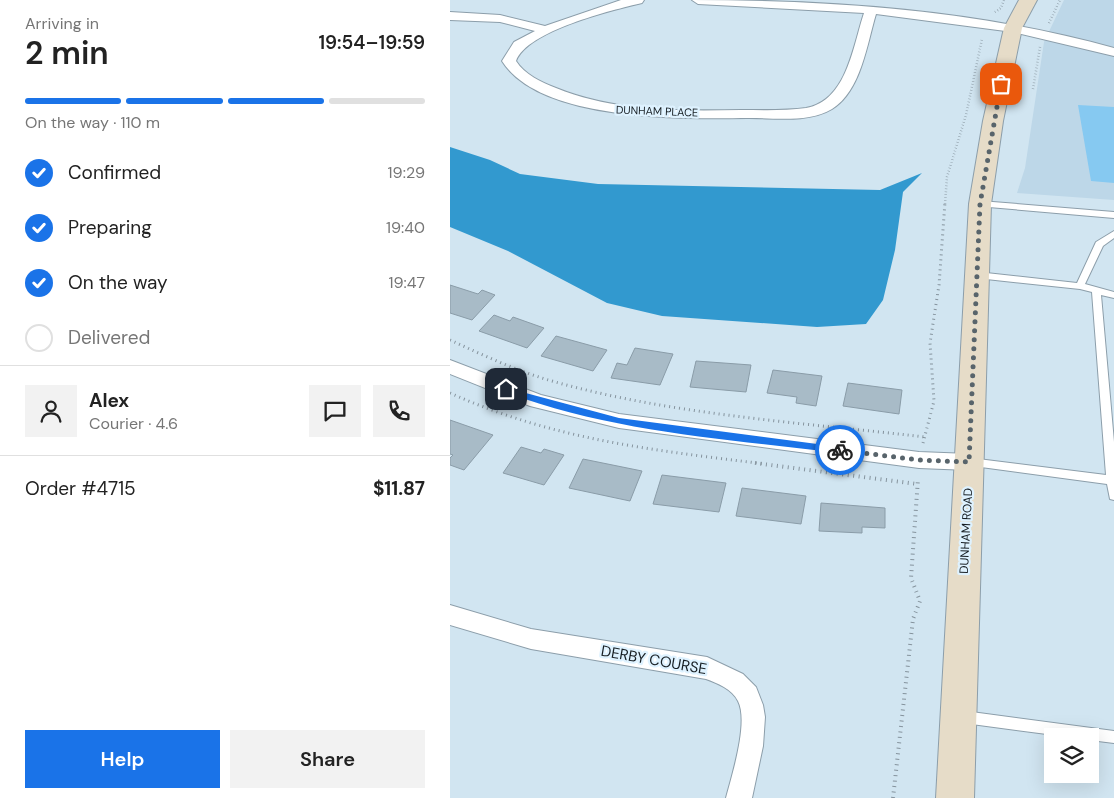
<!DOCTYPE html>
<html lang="en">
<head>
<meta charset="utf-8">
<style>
	:root { --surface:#fff; --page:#f2f2f2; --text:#222; --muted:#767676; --line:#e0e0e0; --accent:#1a73e8 }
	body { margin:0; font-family:"DM Sans",sans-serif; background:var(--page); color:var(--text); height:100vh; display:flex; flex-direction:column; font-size:19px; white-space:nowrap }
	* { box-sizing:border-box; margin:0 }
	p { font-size:16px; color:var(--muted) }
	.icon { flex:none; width:28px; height:28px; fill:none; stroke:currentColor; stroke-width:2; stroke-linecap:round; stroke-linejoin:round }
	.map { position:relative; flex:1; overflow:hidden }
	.panel { display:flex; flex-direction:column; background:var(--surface); width:450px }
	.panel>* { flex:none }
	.buttons { position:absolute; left:594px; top:728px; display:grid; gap:10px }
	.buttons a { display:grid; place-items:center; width:55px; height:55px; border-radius:0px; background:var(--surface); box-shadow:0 5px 20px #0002; font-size:25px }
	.pin { position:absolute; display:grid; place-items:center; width:42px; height:42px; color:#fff; margin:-21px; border-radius:10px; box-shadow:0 2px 8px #0006 }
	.courier { position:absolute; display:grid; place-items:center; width:50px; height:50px; margin:-25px; border:4px solid #1a73e8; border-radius:50%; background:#fff; color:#222; box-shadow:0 1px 6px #0007 }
	.overview em { font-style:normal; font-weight:600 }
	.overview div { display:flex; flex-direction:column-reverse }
	.overview { display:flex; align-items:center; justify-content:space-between; height:85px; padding:0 25px }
	h1 { font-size:32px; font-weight:600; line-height:38px }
	.bar { display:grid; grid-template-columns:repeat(4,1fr); gap:8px 5px; align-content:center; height:60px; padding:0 25px }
	.bar i { height:6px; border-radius:4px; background:var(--line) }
	.bar .current { background:var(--accent) }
	.bar p { grid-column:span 4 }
	.line { display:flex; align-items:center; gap:12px; padding:0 25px; border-top:1px solid var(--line) }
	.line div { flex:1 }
	.round { display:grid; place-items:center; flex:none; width:52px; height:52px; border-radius:0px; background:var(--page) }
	ol { padding:0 25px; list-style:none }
	li { display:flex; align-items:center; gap:15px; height:55px }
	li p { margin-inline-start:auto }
	li .icon { padding:5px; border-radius:50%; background:var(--accent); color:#fff; stroke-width:4 }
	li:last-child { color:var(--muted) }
	li i { width:28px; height:28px; border:2px solid var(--line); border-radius:50% }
	.button { display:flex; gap:10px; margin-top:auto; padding:10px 25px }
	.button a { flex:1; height:58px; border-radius:0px; background:var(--accent); color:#fff; font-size:20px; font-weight:600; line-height:58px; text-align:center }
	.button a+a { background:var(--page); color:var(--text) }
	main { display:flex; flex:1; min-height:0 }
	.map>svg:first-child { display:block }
</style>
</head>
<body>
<main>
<section class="panel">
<div class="overview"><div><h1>2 min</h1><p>Arriving in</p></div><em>19:54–19:59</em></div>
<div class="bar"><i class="current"></i><i class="current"></i><i class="current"></i><i></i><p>On the way · 110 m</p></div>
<ol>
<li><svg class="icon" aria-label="check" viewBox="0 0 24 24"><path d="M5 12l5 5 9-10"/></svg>Confirmed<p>19:29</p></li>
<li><svg class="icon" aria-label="check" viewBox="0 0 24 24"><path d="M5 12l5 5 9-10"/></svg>Preparing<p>19:40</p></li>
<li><svg class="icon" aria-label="check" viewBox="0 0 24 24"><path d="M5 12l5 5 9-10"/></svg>On the way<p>19:47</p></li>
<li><i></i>Delivered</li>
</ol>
<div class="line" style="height:90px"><a class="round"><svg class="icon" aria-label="person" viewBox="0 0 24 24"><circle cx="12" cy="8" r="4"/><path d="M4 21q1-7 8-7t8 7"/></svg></a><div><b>Alex</b><p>Courier · 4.6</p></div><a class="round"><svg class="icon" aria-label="chat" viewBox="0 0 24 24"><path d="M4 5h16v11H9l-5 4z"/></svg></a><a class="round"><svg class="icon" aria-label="phone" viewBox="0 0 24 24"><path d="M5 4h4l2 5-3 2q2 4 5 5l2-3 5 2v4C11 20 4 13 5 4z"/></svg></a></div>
<div class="line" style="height:65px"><div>Order #4715</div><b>$11.87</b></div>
<div class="button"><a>Help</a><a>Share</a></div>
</section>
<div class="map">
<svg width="664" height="798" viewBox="0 0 664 798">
	<rect width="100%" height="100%" fill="#d1e5f1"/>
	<path fill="#bdd7e8" d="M614 0H664V200L567 193 575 168 594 42Z"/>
	<path fill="#86c9f1" d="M628 105 664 107V183L641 181Z"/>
	<path fill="#3299cf" d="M0 147 40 160 70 174 148 184 430 190 472 173 453 192 445 250 433 300 416 324 367 327 212 316 157 303 58 251 0 227Z"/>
	<path fill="#a8bbc7" stroke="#8a9ca8" d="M0 285 28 294 32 290 45 295 22 320 0 313Z
		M44 315 60 321 63 317 94 328 77 348 29 331Z
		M106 336 157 350 143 371 91 356Z
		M185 348 223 354 210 385 161 378 167 363 177 365Z
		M246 361 301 365 296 392 240 387Z
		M323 370 372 376 366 406 346 403 347 397 317 393Z
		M398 383 452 390 449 414 393 406Z
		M0 420 43 435 14 470 0 465V458L3 455 0 454Z
		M71 447 91 453 94 449 114 455 94 485 53 473Z
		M133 459 192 471 180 501 119 488Z
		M212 475 276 483 269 512 203 504Z
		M292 488 356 496 351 524 286 516Z
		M371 503 435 508V528L412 527V533L369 531Z"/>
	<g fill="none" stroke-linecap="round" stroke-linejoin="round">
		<defs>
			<path id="lane" d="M530 201 664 212V218L527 206V202Z
				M664 231V238L653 246 635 284 664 292V298L651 295 664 442V500L660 499 657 484 516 465 515 462 516 459 520 458 656 475 642 292 630 289 527 278 523 275 527 272 627 283 646 242Z
				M514 711 664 731V743L640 740V736H612L514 723 509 721 508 717 509 713Z"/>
			<path id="street" d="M171 0H194L192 3C162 10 77 31 66 61 75 75 91 82 106 88 165 112 229 111 291 110 313 110 335 111 356 108 397 101 403 46 414 13L248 4 242 0C384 0 527 10 664 48V56L563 32 426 14C417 44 411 91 382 109 359 123 325 118 299 118 236 119 90 122 52 61L64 42 85 31 50 22 0 20V12L50 15 95 26Z
				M0 360 91 395 169 414 469 452 519 454 526 457 529 462 526 467 519 470 469 468 169 428 80 406 0 374Z
				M0 605 81 629 257 657 293 674 306 687 313 705 315 717 313 746 302 798H276C282 775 299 722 288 701 282 689 267 683 256 679L81 649 0 625Z"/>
			<path id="secondary" d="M569 0H587L572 28 553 121 541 204 524 798H486L519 204 533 121 554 28Z"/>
		</defs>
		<use href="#lane" stroke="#8c9eaa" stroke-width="2"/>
		<use href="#street" stroke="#8c9eaa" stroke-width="2"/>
		<use href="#secondary" stroke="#8c9eaa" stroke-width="2"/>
		<path stroke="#85939d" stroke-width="2.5" stroke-dasharray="0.5 2.5" stroke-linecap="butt" d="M545 12 551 8 554 0
			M599 23 610 0
			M583 89 590 47
			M495 204 497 177 516 115 532 39"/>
		<path stroke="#85939d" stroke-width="3" stroke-dasharray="1 4" stroke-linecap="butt" d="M0 340C35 356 71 373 109 383 225 415 355 423 475 437
			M0 393C105 440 202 450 315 464
			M473 443 484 401 480 343 489 285 495 202"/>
		<path stroke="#85939d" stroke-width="4" stroke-dasharray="1 4.5" stroke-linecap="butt" d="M305 463 467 484
			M443 798 463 619 470 601 461 578 468 479"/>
		<use href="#lane" fill="#fff" fill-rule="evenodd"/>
		<use href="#street" fill="#fff" fill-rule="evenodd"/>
		<use href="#secondary" fill="#e6dcc8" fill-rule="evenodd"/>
	</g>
	<path fill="#1a73e8" d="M53 387 169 418 390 447 394 450 390 453C277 439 160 432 53 391Z"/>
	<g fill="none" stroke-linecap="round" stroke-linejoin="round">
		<path stroke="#58646b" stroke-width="5" stroke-dasharray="0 9" d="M390 450 469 460 519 462 530 204 551 84"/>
	</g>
	<g text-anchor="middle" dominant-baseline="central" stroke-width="4.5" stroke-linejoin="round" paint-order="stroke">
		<g font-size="11" fill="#171e23" stroke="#def2ff">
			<text transform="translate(207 111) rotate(2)">DUNHAM PLACE</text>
		</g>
		<g font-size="12" fill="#171e23" stroke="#def2ff">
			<text transform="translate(516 531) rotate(-87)">DUNHAM ROAD</text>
		</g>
		<g font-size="15" fill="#171e23" stroke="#def2ff">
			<text transform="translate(204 660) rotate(10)">DERBY COURSE</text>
		</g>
	</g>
</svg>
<div class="buttons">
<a><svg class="icon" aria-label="layers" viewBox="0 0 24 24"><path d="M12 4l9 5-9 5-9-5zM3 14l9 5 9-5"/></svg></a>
</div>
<div class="pin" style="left:551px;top:84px;background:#ea580c"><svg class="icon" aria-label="bag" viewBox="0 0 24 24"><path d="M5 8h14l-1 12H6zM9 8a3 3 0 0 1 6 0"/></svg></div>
<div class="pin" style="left:56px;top:389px;background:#1f2937"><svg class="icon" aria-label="home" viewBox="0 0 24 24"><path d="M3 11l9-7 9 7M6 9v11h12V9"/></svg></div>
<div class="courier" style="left:390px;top:450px"><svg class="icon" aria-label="bike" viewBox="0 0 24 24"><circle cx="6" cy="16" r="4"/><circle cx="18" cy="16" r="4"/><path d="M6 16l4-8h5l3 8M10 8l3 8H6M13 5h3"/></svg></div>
</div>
</main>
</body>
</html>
